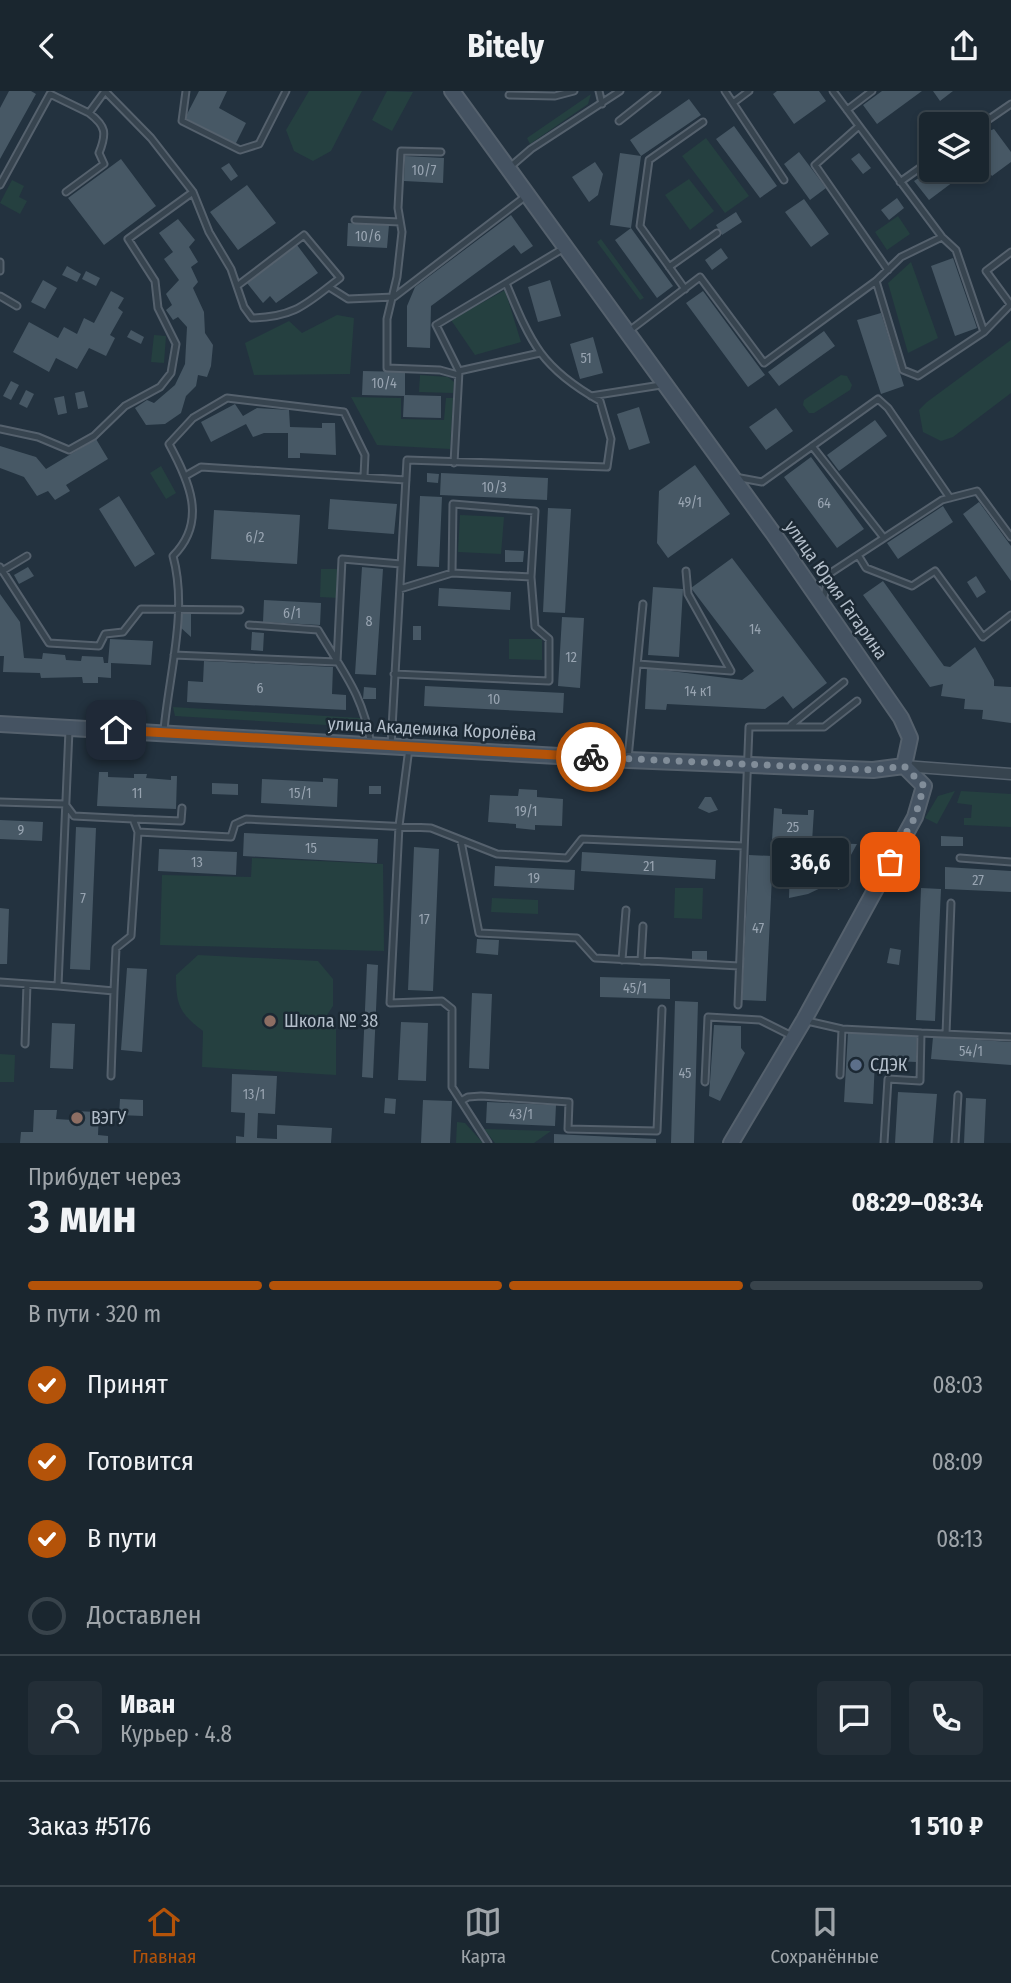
<!DOCTYPE html>
<html lang="ru">
<head>
<meta charset="utf-8">
<style>
	:root { --surface:#1a262f; --page:#232e37; --text:#f1f3f6; --muted:#9fa5aa; --line:#38434b; --accent:#b45309 }
	body { margin:0; font-family:"Fira Sans Condensed",sans-serif; background:var(--page); color:var(--text); height:100vh; display:flex; flex-direction:column; font-size:26px; white-space:nowrap }
	* { box-sizing:border-box; margin:0 }
	p { font-size:23px; color:var(--muted) }
	.icon { flex:none; width:38px; height:38px; fill:none; stroke:currentColor; stroke-width:2; stroke-linecap:round; stroke-linejoin:round }
	.map { position:relative; height:1052px; overflow:hidden }
	.sheet { display:flex; flex-direction:column; background:var(--surface); flex:1 }
	.sheet>* { flex:none }
	.controls { position:absolute; left:919px; top:21px; display:grid; gap:14px }
	.controls a { display:grid; place-items:center; width:70px; height:70px; border-radius:7px; background:var(--surface); box-shadow:0 4px 10px #0003,0 0 0 2px var(--line); font-size:35px }
	.pin { position:absolute; display:grid; place-items:center; width:60px; height:60px; color:#fff; margin:-30px; border-radius:14px; box-shadow:0 4px 10px #0006 }
	.courier { position:absolute; display:grid; place-items:center; width:70px; height:70px; margin:-35px; border:5px solid #b45309; border-radius:50%; background:#fff; color:#222; box-shadow:0 2px 9px #0007 }
	.bubble { position:absolute; height:49px; border-radius:7px; background:var(--surface); box-shadow:0 4px 10px #0003,0 0 0 2px var(--line); font-size:23px; font-weight:700; line-height:49px; text-align:center }
	.overview em { font-style:normal; font-weight:700 }
	.overview div { display:flex; flex-direction:column-reverse }
	.overview { display:flex; align-items:center; justify-content:space-between; height:119px; padding:0 28px }
	h1 { font-size:46px; font-weight:700; line-height:52px }
	.bar { display:grid; grid-template-columns:repeat(4,1fr); gap:10px 7px; align-content:center; height:84px; padding:0 28px }
	.bar i { height:9px; border-radius:5px; background:var(--line) }
	.bar .selected { background:var(--accent) }
	.bar p { grid-column:span 4 }
	.line { display:flex; align-items:center; gap:18px; padding:0 28px; border-top:2px solid var(--line) }
	.line div { flex:1 }
	.round { display:grid; place-items:center; flex:none; width:74px; height:74px; border-radius:7px; background:var(--page) }
	ol { padding:0 28px; list-style:none }
	li { display:flex; align-items:center; gap:21px; height:77px }
	li p { margin-inline-start:auto }
	li .icon { padding:7px; border-radius:50%; background:var(--accent); color:#fff; stroke-width:4 }
	li:last-child { color:var(--muted) }
	li i { width:38px; height:38px; border:4px solid var(--line); border-radius:50% }
	header { display:flex; justify-content:space-between; align-items:center; height:91px; padding:0 28px; background:var(--surface); font-size:32px; font-weight:700 }
	.menu { display:flex; justify-content:space-around; align-items:center; height:98px; border-top:2px solid var(--line); background:var(--surface); font-size:19px; color:var(--muted) }
	.menu a { display:grid; justify-items:center; gap:4px }
	.menu .selected { color:var(--accent) }
	.map>svg:first-child { display:block }
</style>
</head>
<body>
<header><svg class="icon" aria-label="back" viewBox="0 0 24 24"><path d="M15 5l-7 7 7 7"/></svg>Bitely<svg class="icon" aria-label="share" viewBox="0 0 24 24"><path d="M12 15V3M7 8l5-5 5 5M5 13v7h14v-7"/></svg></header>
<div class="map">
<svg width="1011" height="1052" viewBox="0 0 1011 1052">
	<rect width="100%" height="100%" fill="#23323f"/>
	<path fill="#254040" d="M309 0H362L331 60 313 70 294 60 286 39Z
		M387 0 413 1 392 40 372 29Z
		M591 3 588 13 530 53 527 47Z
		M706 47 749 105 725 122 682 65Z
		M689 88 714 120 690 139 665 104Z
		M12 89 24 95 19 106 27 110 20 123 0 112Z
		M898 125 910 143 887 159 875 141Z
		M601 148 644 207 640 209 597 151Z
		M911 171 938 247 908 262 888 192Z
		M505 199 521 251 475 264 451 229Z
		M337 224 354 227 350 283 254 284 245 252 289 230 302 242Z
		M154 244 166 245 164 272 151 271Z
		M1011 249V302L953 346 941 350 923 341 919 319 927 311Z
		M420 284 448 286 454 291 453 302 419 301Z
		M841 284 847 285 852 294 850 299 814 322H809L803 314 804 309Z
		M351 306 401 307V328L444 329 446 307H453L450 358 377 354Z
		M161 375 176 402 166 408 150 382Z
		M460 424 504 426 501 463 458 461Z
		M321 478H340L339 507 320 506Z
		M509 548H542V569L509 568Z
		M173 616 360 627V636L175 625Z
		M955 700 937 733 925 727 938 705Z
		M961 700 1011 703V736L964 734V727H971L972 714 957 712Z
		M252 767 383 773 384 860 160 854 162 784 251 786Z
		M675 797H703L702 828 674 827Z
		M492 807 538 809V823L491 821Z
		M198 864 318 870 333 888V915L319 936 336 938V984L202 976 203 940C179 922 176 913 176 884Z
		M0 963 15 964 14 991H0Z
		M457 1031 465 1032 483 1052H456Z
		M484 1038 551 1040 534 1052H495Z"/>
	<path fill="#475865" d="M9 0H31L36 3 0 68V17Z
		M199 0H227L219 17 246 32 235 54 185 27Z
		M777 0H819L826 10 794 33 773 3Z
		M882 0H922L877 33 863 14Z
		M933 0H953L940 10Z
		M689 8 701 24 641 65 630 49Z
		M734 35 777 95 760 107 716 48Z
		M994 38 1011 61V71L992 85 980 70 976 73V45Z
		M799 61 826 97 810 109 784 73Z
		M620 62 641 65 631 137 610 134Z
		M859 62 871 77 863 83 851 68Z
		M405 65 444 67 443 92 404 90Z
		M121 68 156 115 104 154 68 107Z
		M595 71 603 83 598 104 589 111 572 86Z
		M229 72 238 85 231 90 221 77Z
		M931 79H969L929 109 914 90Z
		M247 94 276 132 238 159 210 121Z
		M897 107 904 117 889 129 881 119Z
		M804 108 829 143 811 156 785 121Z
		M736 121 742 131 722 144 716 134Z
		M511 124 533 155 521 163 514 154 431 215 430 257 407 256V215L415 196Z
		M178 128 195 149 189 156 198 171 191 176 198 191 193 197 204 221 205 242 213 254 211 275 207 286 198 284 196 295 186 305 181 322 165 333 146 334 135 317 147 309 154 312 175 294 185 273 187 236 178 226 173 229 166 219 172 214 166 203 179 189 164 168 173 161 159 142Z
		M348 132 389 134 387 157 347 155Z
		M631 137 673 195 657 207 615 149Z
		M297 154 318 182 276 212 270 205 263 212 247 192Z
		M721 157 728 167 712 179 705 169Z
		M953 167 977 237 955 245 931 175Z
		M67 175 81 183 77 191 62 184Z
		M86 180 100 187 96 195 82 188Z
		M43 189 57 197 45 218 31 211Z
		M550 189 561 225 538 231 528 196Z
		M111 200 124 207 118 217 123 221 110 244 115 247 106 265 89 257 77 278 56 267 49 281 13 261 29 231 58 247 64 236 77 243 84 227 94 232Z
		M703 200 765 284 748 296 686 212Z
		M881 222 904 295 881 303 857 229Z
		M131 239 144 246 141 253 127 246Z
		M824 240 835 255 779 295 768 281Z
		M593 246 603 282 580 288 570 253Z
		M363 280 405 281V304L441 305V327L403 326 404 305 362 304Z
		M11 290 19 294 11 309 3 305Z
		M26 299 34 303 27 317 19 313Z
		M84 300 88 316 78 318 75 302Z
		M64 305 67 322 58 324 54 307Z
		M235 313 243 325 257 317 289 319 290 336 322 337V332H335L336 364 300 362V367H288V342H264L253 346 246 333 211 351 201 331Z
		M639 316 650 352 629 359 617 323Z
		M776 317 793 340 766 359 749 336Z
		M875 329 887 345 839 380 827 364Z
		M96 348 108 368 66 394 70 400 55 409 48 400 37 405 24 386 0 377V355L36 366 46 378Z
		M811 366 864 438 837 457 784 386Z
		M695 374 730 423 668 467 657 452 659 400Z
		M427 382 439 383 438 392 427 391Z
		M441 382 548 387 547 409 440 404Z
		M119 405 155 463 135 476 99 418Z
		M420 405 442 406 439 476 417 475Z
		M330 408 397 413 394 443 328 438Z
		M979 411 1011 455V490L963 423Z
		M943 415 953 431 898 468 887 452Z
		M548 417 571 418 565 522 543 521Z
		M214 419 300 424 297 473 211 468Z
		M505 459 524 460 523 471H505Z
		M732 467 827 592 793 618 783 605 765 618 667 613 666 619 645 618 647 577 742 589 754 580 691 497Z
		M28 476 34 485 19 493 14 484Z
		M362 476 383 478 376 584 355 583Z
		M976 485 986 501 977 507 967 491Z
		M883 490 944 575 950 576 975 556 994 589V595L1011 596V632L982 628 983 619 964 618 965 608 941 605 943 593 930 596 863 504Z
		M653 496 683 498 679 566 648 564Z
		M439 497 511 501 510 519 438 515Z
		M0 503 20 531 24 567 42 568 43 562 65 564 66 569 81 570 82 565 103 566 104 572H108L110 548 153 550 151 574 111 572V587L98 586V592H83L82 586 41 587 40 582 3 581 4 565H0Z
		M264 509 321 512 320 534 263 531Z
		M181 522H191V546L180 536Z
		M562 526 584 527 580 597 558 595Z
		M413 535H421V549H413Z
		M252 541 264 542 263 560 251 559Z
		M204 570 333 576 332 603 346 604V619L187 611 188 590 203 591Z
		M425 595 564 602 563 622 424 615Z
		M364 596 376 597V608H363Z
		M99 681H108V686L134 687V683H147L146 687 171 689V685H177L176 718 97 715Z
		M323 687 338 688 337 716 261 712 262 688 323 691Z
		M212 692 238 693V704L212 703Z
		M369 695H381V703H369Z
		M519 698 537 699V706L563 708 562 735 535 734V739L516 737V733L488 731 490 704 518 705Z
		M705 706H711L718 719 709 722 698 717Z
		M774 717 782 718V723L808 724V719H814L812 751 772 749Z
		M0 729 43 731 42 750 0 748Z
		M76 736 96 737 90 879 70 878Z
		M244 742 378 748 377 772 243 765Z
		M941 745 963 746V755H941Z
		M825 752 857 753 846 773 850 776 839 799 829 793 808 803 789 807 790 770 812 761 813 763Z
		M414 756 439 758 433 900 408 899Z
		M159 758 237 761 236 784 158 780Z
		M582 761 716 769 715 788 581 780Z
		M749 764 773 765 766 910 742 909Z
		M495 775 575 779 574 799 494 795Z
		M945 776 1011 780V801L945 798Z
		M921 797 941 798 935 930 916 929Z
		M0 817 9 818 7 873H0Z
		M477 848 499 849 498 864 476 862Z
		M890 857 901 859 899 874 887 872Z
		M692 860H707V870H692Z
		M367 873 378 874 373 987 362 986Z
		M127 877 147 878 142 961 121 959Z
		M600 886 670 888V908L600 906Z
		M472 902 492 903 489 978 469 977Z
		M675 910 698 911 694 1052H671Z
		M401 931 428 932 426 990 398 989Z
		M52 932 75 933 73 978 50 977Z
		M714 934 741 935V957L745 962 720 1010 709 1005Z
		M848 941 917 944 916 971 875 969 873 1013 844 1011Z
		M933 946 1011 951V974L931 968Z
		M232 983 277 985 275 1023 258 1022 257 1047 277 1048V1034L332 1037 331 1052H236V1045L244 1046 245 1022 231 1021Z
		M898 1001 937 1003 933 1052H895Z
		M385 1007 396 1008 395 1023 384 1022Z
		M966 1007 986 1008 984 1052H964Z
		M120 1008 143 1009V1025L119 1024Z
		M423 1009 452 1010 450 1052H421Z
		M487 1011 556 1014 555 1035 486 1032Z
		M34 1019H57L56 1028 72 1029 73 1020 99 1021 98 1044 108 1045V1052H20L21 1041H33Z
		M554 1043 656 1048V1052H554Z"/>
	<g fill="none" stroke-linecap="round" stroke-linejoin="round">
		<defs>
			<path id="lane" d="M105 0 151 47 193 101 209 141 231 178 244 216 252 227C296 226 307 212 340 187L304 144 237 195
				M186 0 182 30 240 59 259 53 286 0
				M599 0 602 13
				M725 0 784 89
				M833 0 942 146 956 159 984 241 918 285 903 279 876 190
				M509 4 555 5 574 0
				M733 12 749 0
				M847 19 872 0
				M619 30 657 0
				M859 35 815 74 888 179
				M976 37 1011 13
				M441 61 401 60 398 117 402 141 397 186 387 228V277L440 279 458 284
				M510 76 531 58 620 0
				M900 91 931 69
				M0 94 50 3 89 22 105 0
				M66 101 104 73 99 62C107 42 106 35 89 22
				M355 129 400 131
				M1011 161 986 180 1011 214
				M0 171V180
				M669 176 717 142
				M329 196 348 208 394 206 526 105
				M685 198 640 135 649 69 703 31
				M0 205 17 215
				M629 240 700 186 764 272 876 190 901 166 942 146
				M984 241 1009 215
				M459 280 540 262
				M591 305 661 294
				M0 338 38 346 69 359 94 345 125 315 160 296 171 282 176 253 158 217 155 190 128 148 193 101
				M812 355 884 447
				M454 372 459 280 436 234 506 192
				M187 384 201 376 406 389
				M735 386 762 391 878 308 888 317 950 407
				M858 464 866 477 912 495 935 480 983 546 1011 524
				M0 476 49 552 99 555 105 543 123 541 141 518 240 519
				M2 480 27 465
				M452 482 453 413 535 420 531 486
				M823 510 829 483 942 409 977 400 1011 446
				M249 534 318 539C343 581 363 603 371 654
				M174 564 337 571 342 468 401 473
				M638 573 731 580 688 503 686 480
				M394 583 549 590V548L535 536 531 486 452 482 400 498
				M791 634 844 591
				M69 639 58 895 114 900 111 985
				M164 639C169 583 188 520 173 465 208 430 189 390 169 353L193 327 227 307 344 321 365 364 364 385
				M391 655 407 369 607 376 611 348 600 310C541 277 531 252 506 192L564 157
				M409 657 399 735 390 912 442 910 452 918V996L488 1052
				M628 667 643 513
				M0 711 65 713 74 725 133 728 138 741 231 746 235 733 246 728 431 737 497 763 567 767 582 748 744 755
				M133 728 181 730 182 717
				M461 750 479 842 577 847 595 867 739 875
				M960 767 1011 771
				M622 869 626 819
				M641 870 643 835
				M0 891 58 895
				M114 900 116 857 131 845 138 741
				M738 914 749 636H824L857 610
				M807 930 842 938 921 942 920 990 888 988 884 1052
				M921 942 1011 946
				M946 943 951 812
				M25 953 27 893
				M840 984 842 938
				M705 991 708 926 760 929 794 946
				M461 1010 468 1006 481 1005 569 1011 568 1038 657 1040 662 918
				M955 1052 958 1004"/>
			<path id="street" d="M904 675 1011 683"/>
			<path id="secondary" d="M452 0 773 442 901 627 910 647 904 675
				M0 633 628 669 873 679 904 675
				M731 1052 804 929 915 726 924 695 904 675"/>
		</defs>
		<use href="#lane" stroke="#55616d" stroke-width="9"/>
		<use href="#street" stroke="#55616d" stroke-width="13"/>
		<use href="#secondary" stroke="#55616d" stroke-width="18"/>
		<use href="#lane" stroke="#37444f" stroke-width="5"/>
		<use href="#street" stroke="#37444f" stroke-width="10"/>
		<use href="#secondary" stroke="#455362" stroke-width="14"/>
	</g>
	<g fill="none" stroke-linecap="round" stroke-linejoin="round">
		<path stroke="#818d99" stroke-width="7" stroke-dasharray="0 12.6" d="M591 666 873 679 904 675 924 695 915 726 890 771"/>
		<path stroke="#b45309" stroke-width="9" d="M116 639 591 666"/>
	</g>
	<g fill="#8d6e63" stroke="#1c2934" stroke-width="2.5">
		<circle cx="270" cy="930" r="7"/>
		<circle cx="77" cy="1027" r="7"/>
	</g>
	<circle fill="#5c6f8a" stroke="#1c2934" stroke-width="2.5" cx="856" cy="974" r="7"/>
	<g text-anchor="middle" dominant-baseline="central" stroke-width="5" stroke-linejoin="round" paint-order="stroke">
		<g font-size="14" fill="#98a4b1">
			<text x="424" y="79">10/7</text>
			<text x="368" y="145">10/6</text>
			<text x="586" y="267">51</text>
			<text x="384" y="292">10/4</text>
			<text x="494" y="396">10/3</text>
			<text x="690" y="411">49/1</text>
			<text x="824" y="412">64</text>
			<text x="255" y="446">6/2</text>
			<text x="292" y="522">6/1</text>
			<text x="369" y="530">8</text>
			<text x="755" y="538">14</text>
			<text x="571" y="566">12</text>
			<text x="260" y="597">6</text>
			<text x="698" y="600">14 к1</text>
			<text x="494" y="608">10</text>
			<text x="137" y="702">11</text>
			<text x="300" y="702">15/1</text>
			<text x="526" y="720">19/1</text>
			<text x="793" y="736">25</text>
			<text x="21" y="739">9</text>
			<text x="311" y="757">15</text>
			<text x="197" y="771">13</text>
			<text x="649" y="775">21</text>
			<text x="534" y="787">19</text>
			<text x="978" y="789">27</text>
			<text x="83" y="807">7</text>
			<text x="424" y="828">17</text>
			<text x="758" y="837">47</text>
			<text x="635" y="897">45/1</text>
			<text x="971" y="960">54/1</text>
			<text x="685" y="982">45</text>
			<text x="254" y="1003">13/1</text>
			<text x="521" y="1023">43/1</text>
		</g>
		<g font-size="18" fill="#b3beca" stroke="#1c2934">
			<text transform="translate(836 499) rotate(55)">улица Юрия Гагарина</text>
			<text transform="translate(432 638) rotate(3)">улица Академика Королёва</text>
		</g>
		<g font-size="18" fill="#b3beca" stroke="#1c2934" text-anchor="start">
			<text x="284" y="930">Школа № 38</text>
			<text x="870" y="974">СДЭК</text>
			<text x="91" y="1027">ВЭГУ</text>
		</g>
	</g>
</svg>
<div class="controls">
<a><svg class="icon" aria-label="layers" viewBox="0 0 24 24"><path d="M12 4l9 5-9 5-9-5zM3 14l9 5 9-5"/></svg></a>
</div>
<div class="pin" style="left:890px;top:771px;background:#ea580c"><svg class="icon" aria-label="bag" viewBox="0 0 24 24"><path d="M5 8h14l-1 12H6zM9 8a3 3 0 0 1 6 0"/></svg></div>
<div class="pin" style="left:116px;top:639px;background:#1f2937"><svg class="icon" aria-label="home" viewBox="0 0 24 24"><path d="M3 11l9-7 9 7M6 9v11h12V9"/></svg></div>
<div class="courier" style="left:591px;top:666px"><svg class="icon" aria-label="bike" viewBox="0 0 24 24"><circle cx="6" cy="16" r="4"/><circle cx="18" cy="16" r="4"/><path d="M6 16l4-8h5l3 8M10 8l3 8H6M13 5h3"/></svg></div>
<div class="bubble" style="left:772px;top:747px;width:77px">36,6</div>
</div>
<section class="sheet">
<div class="overview"><div><h1>3 мин</h1><p>Прибудет через</p></div><em>08:29–08:34</em></div>
<div class="bar"><i class="selected"></i><i class="selected"></i><i class="selected"></i><i></i><p>В пути · 320 m</p></div>
<ol>
<li><svg class="icon" aria-label="check" viewBox="0 0 24 24"><path d="M5 12l5 5 9-10"/></svg>Принят<p>08:03</p></li>
<li><svg class="icon" aria-label="check" viewBox="0 0 24 24"><path d="M5 12l5 5 9-10"/></svg>Готовится<p>08:09</p></li>
<li><svg class="icon" aria-label="check" viewBox="0 0 24 24"><path d="M5 12l5 5 9-10"/></svg>В пути<p>08:13</p></li>
<li><i></i>Доставлен</li>
</ol>
<div class="line" style="height:126px"><a class="round"><svg class="icon" aria-label="person" viewBox="0 0 24 24"><circle cx="12" cy="8" r="4"/><path d="M4 21q1-7 8-7t8 7"/></svg></a><div><b>Иван</b><p>Курьер · 4.8</p></div><a class="round"><svg class="icon" aria-label="chat" viewBox="0 0 24 24"><path d="M4 5h16v11H9l-5 4z"/></svg></a><a class="round"><svg class="icon" aria-label="phone" viewBox="0 0 24 24"><path d="M5 4h4l2 5-3 2q2 4 5 5l2-3 5 2v4C11 20 4 13 5 4z"/></svg></a></div>
<div class="line" style="height:91px"><div>Заказ #5176</div><b>1 510 ₽</b></div>
</section>
<nav class="menu">
<a class="selected"><svg class="icon" aria-label="home" viewBox="0 0 24 24"><path d="M3 11l9-7 9 7M6 9v11h12V9"/></svg>Главная</a>
<a><svg class="icon" aria-label="map" viewBox="0 0 24 24"><path d="M3 6l6-2 6 2 6-2v14l-6 2-6-2-6 2zM9 4v14M15 6v14"/></svg>Карта</a>
<a><svg class="icon" aria-label="saved" viewBox="0 0 24 24"><path d="M7 4h10v16l-5-4-5 4z"/></svg>Сохранённые</a>
</nav>
</body>
</html>
